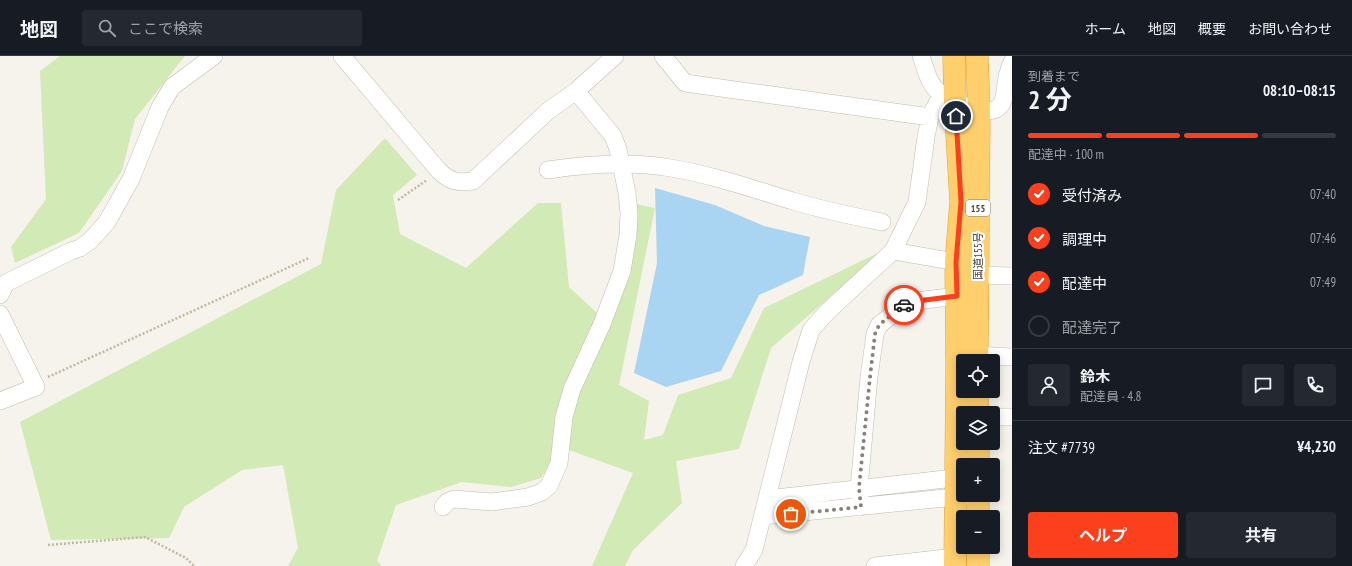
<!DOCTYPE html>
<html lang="ja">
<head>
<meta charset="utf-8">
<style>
	:root { --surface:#171b24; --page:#242831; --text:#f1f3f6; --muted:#9ea1a6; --line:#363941; --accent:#fc3f1d }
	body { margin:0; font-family:"PT Sans Narrow","Noto Sans JP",sans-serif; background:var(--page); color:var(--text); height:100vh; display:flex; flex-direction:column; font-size:15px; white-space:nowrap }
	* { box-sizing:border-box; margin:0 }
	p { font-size:13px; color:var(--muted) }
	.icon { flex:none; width:22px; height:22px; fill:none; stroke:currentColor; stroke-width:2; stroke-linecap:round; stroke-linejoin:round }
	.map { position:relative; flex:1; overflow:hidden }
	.side { display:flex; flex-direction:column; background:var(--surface); width:340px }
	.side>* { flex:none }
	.buttons { position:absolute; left:956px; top:298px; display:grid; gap:8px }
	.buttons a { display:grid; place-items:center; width:44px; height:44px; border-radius:4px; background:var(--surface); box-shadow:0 2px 10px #0003; font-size:20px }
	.pin { position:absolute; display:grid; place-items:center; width:34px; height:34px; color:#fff; margin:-17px; border:2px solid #fff; border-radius:50%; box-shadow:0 1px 4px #0007 }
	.courier { position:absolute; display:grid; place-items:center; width:40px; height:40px; margin:-20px; border:3px solid #fc3f1d; border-radius:50%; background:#fff; color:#222; box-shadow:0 1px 5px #0007 }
	.headline em { font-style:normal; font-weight:700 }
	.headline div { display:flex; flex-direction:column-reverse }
	.headline { display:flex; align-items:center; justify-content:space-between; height:68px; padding:0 16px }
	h1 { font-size:26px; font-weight:700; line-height:30px }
	.bar { display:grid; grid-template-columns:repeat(4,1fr); gap:6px 4px; align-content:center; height:48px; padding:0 16px }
	.bar i { height:5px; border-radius:3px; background:var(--line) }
	.bar .active { background:var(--accent) }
	.bar p { grid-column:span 4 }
	.line { display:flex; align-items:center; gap:10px; padding:0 16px; border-top:1px solid var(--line) }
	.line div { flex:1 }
	.round { display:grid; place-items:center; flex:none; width:42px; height:42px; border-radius:4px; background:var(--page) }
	ol { padding:0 16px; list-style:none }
	li { display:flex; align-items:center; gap:12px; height:44px }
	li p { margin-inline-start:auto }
	li .icon { padding:4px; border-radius:50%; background:var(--accent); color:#fff; stroke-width:4 }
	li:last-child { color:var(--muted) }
	li i { width:22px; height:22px; border:2px solid var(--line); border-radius:50% }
	.button { display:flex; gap:8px; margin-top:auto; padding:8px 16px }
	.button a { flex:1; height:46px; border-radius:4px; background:var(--accent); color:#fff; font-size:16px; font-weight:700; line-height:46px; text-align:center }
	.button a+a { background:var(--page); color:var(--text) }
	header { display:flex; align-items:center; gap:24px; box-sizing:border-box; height:56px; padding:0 20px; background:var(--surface); border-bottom:1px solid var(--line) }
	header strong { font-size:19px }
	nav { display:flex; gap:22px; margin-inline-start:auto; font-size:14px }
	.search { width:280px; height:36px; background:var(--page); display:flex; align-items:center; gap:10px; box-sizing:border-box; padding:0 14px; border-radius:4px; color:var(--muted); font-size:15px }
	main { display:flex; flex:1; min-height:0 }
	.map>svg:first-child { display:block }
</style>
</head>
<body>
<header>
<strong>地図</strong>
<div class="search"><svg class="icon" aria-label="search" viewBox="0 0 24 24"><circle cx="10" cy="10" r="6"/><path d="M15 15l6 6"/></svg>ここで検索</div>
<nav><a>ホーム</a><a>地図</a><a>概要</a><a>お問い合わせ</a></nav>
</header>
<main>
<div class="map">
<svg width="1012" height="510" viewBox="0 0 1012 510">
	<rect width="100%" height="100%" fill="#f6f3ec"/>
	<path fill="#d2eab5" d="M60 0H185L135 63 122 115 79 177 15 207 11 191 46 143 40 15Z
		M385 82 417 119 393 139 400 178 466 212 538 147H561L569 231 608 267 631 147 655 152 619 329 649 345 644 384 663 379 678 339 731 322 764 252 884 194 771 292 739 393 676 405 682 447 633 494 625 510H592L633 417 563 392 541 422 511 431 462 426 396 449 377 505 382 510H288L298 492 283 409 242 414 184 451 169 482 51 484 20 366 321 208 336 134Z"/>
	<path fill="#a9d4f2" d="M655 132 715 149 764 170 810 181 803 219 759 239 721 315 666 331 634 317 657 207Z"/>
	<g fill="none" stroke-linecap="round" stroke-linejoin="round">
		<defs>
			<path id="minor" d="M342 0 439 115C451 126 457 127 473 125L548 55 576 35 615 0
				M663 0 685 27 930 61
				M921 0C925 10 927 23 934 31 942 43 989 64 1000 50 1006 44 1005 26 1008 17 1009 13 1011 9 1012 6
				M548 114C588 108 630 105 671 112 713 119 753 133 793 145 822 154 852 160 882 166
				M893 195 917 146 926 81 930 61 942 38
				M977 219 1012 220
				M0 239 6 227 71 195 80 192 90 185 107 166 131 123 160 51 172 31 214 0
				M0 258 36 331 0 345
				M977 299 1012 301
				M993 361H1012
				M767 443 963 421
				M443 451 447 446 454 443 492 446 528 441 542 436 549 430 559 407 564 361 572 333 602 268 622 215 628 179 629 157 627 137 618 93 613 80 576 35
				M861 451 859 432 869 321 875 278 879 269 909 246 957 240
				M763 460 966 440
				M744 510 754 494 801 306 811 274 827 256 893 195 956 206
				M875 510 955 501"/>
			<path id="highway" d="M954 0 955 46 961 146 956 206 957 311 955 510
				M977 0 979 54 977 305
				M977 335 978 357
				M978 387V409
				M978 439V461
				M978 510V491"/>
		</defs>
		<use href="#minor" stroke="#c2bbae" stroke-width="18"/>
		<use href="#highway" stroke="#e0a43c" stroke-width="23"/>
		<path stroke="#c4b79f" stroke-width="2.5" stroke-dasharray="2 2" stroke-linecap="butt" d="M398 144 427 124
			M48 321 309 202
			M48 489 145 481 186 502 194 510"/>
		<use href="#minor" stroke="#fff" stroke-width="17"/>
		<use href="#highway" stroke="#ffcf6e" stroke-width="22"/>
	</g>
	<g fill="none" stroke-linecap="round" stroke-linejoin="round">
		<path stroke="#878178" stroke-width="4" stroke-dasharray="0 7.2" d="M791 458 861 451 859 432 870 321 875 278 879 269 904 249"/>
		<path stroke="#fc3f1d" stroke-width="5" d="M904 249 909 246 957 240 956 206 961 146 956 60"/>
	</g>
	<g text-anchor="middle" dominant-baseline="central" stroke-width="4" stroke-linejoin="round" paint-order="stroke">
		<rect fill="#fff" stroke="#817c74" stroke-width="1" x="966" y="144" width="24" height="16" rx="3"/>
		<g font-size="10" font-weight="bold" fill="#4b4439">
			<text x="978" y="152">155</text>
		</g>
		<g font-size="11" fill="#4b4439" stroke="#fff">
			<text transform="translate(978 200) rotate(-90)">国道155号</text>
		</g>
	</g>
</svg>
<div class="buttons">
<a><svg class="icon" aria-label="locate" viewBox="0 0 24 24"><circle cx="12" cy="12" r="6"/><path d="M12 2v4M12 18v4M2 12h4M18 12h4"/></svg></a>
<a><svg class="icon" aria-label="layers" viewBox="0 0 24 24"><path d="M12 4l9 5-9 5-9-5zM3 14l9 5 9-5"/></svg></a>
<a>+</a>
<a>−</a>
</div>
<div class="pin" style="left:791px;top:458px;background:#ea580c"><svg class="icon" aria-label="bag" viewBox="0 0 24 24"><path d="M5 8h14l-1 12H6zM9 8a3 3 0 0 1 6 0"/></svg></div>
<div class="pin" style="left:956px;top:60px;background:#1f2937"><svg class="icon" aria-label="home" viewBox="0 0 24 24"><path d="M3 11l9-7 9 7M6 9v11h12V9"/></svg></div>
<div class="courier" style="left:904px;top:249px"><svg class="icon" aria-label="car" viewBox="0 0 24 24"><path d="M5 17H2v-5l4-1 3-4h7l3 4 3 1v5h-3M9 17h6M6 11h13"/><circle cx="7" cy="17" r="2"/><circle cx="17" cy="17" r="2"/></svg></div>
</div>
<section class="side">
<div class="headline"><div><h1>2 分</h1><p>到着まで</p></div><em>08:10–08:15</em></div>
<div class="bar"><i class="active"></i><i class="active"></i><i class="active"></i><i></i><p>配達中 · 100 m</p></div>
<ol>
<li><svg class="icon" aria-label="check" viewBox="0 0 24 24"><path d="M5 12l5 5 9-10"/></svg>受付済み<p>07:40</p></li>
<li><svg class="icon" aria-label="check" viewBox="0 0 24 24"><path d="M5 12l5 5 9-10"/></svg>調理中<p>07:46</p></li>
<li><svg class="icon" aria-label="check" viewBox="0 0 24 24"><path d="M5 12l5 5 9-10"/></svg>配達中<p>07:49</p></li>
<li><i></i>配達完了</li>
</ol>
<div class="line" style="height:72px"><a class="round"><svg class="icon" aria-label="person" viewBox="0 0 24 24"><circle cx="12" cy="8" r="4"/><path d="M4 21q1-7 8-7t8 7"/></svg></a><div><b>鈴木</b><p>配達員 · 4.8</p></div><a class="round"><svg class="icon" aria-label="chat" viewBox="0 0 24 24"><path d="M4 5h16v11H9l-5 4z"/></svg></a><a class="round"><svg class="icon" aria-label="phone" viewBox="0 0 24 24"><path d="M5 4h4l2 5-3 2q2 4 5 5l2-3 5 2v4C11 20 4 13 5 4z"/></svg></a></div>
<div class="line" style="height:52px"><div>注文 #7739</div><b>¥4,230</b></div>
<div class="button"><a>ヘルプ</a><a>共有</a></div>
</section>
</main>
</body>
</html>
